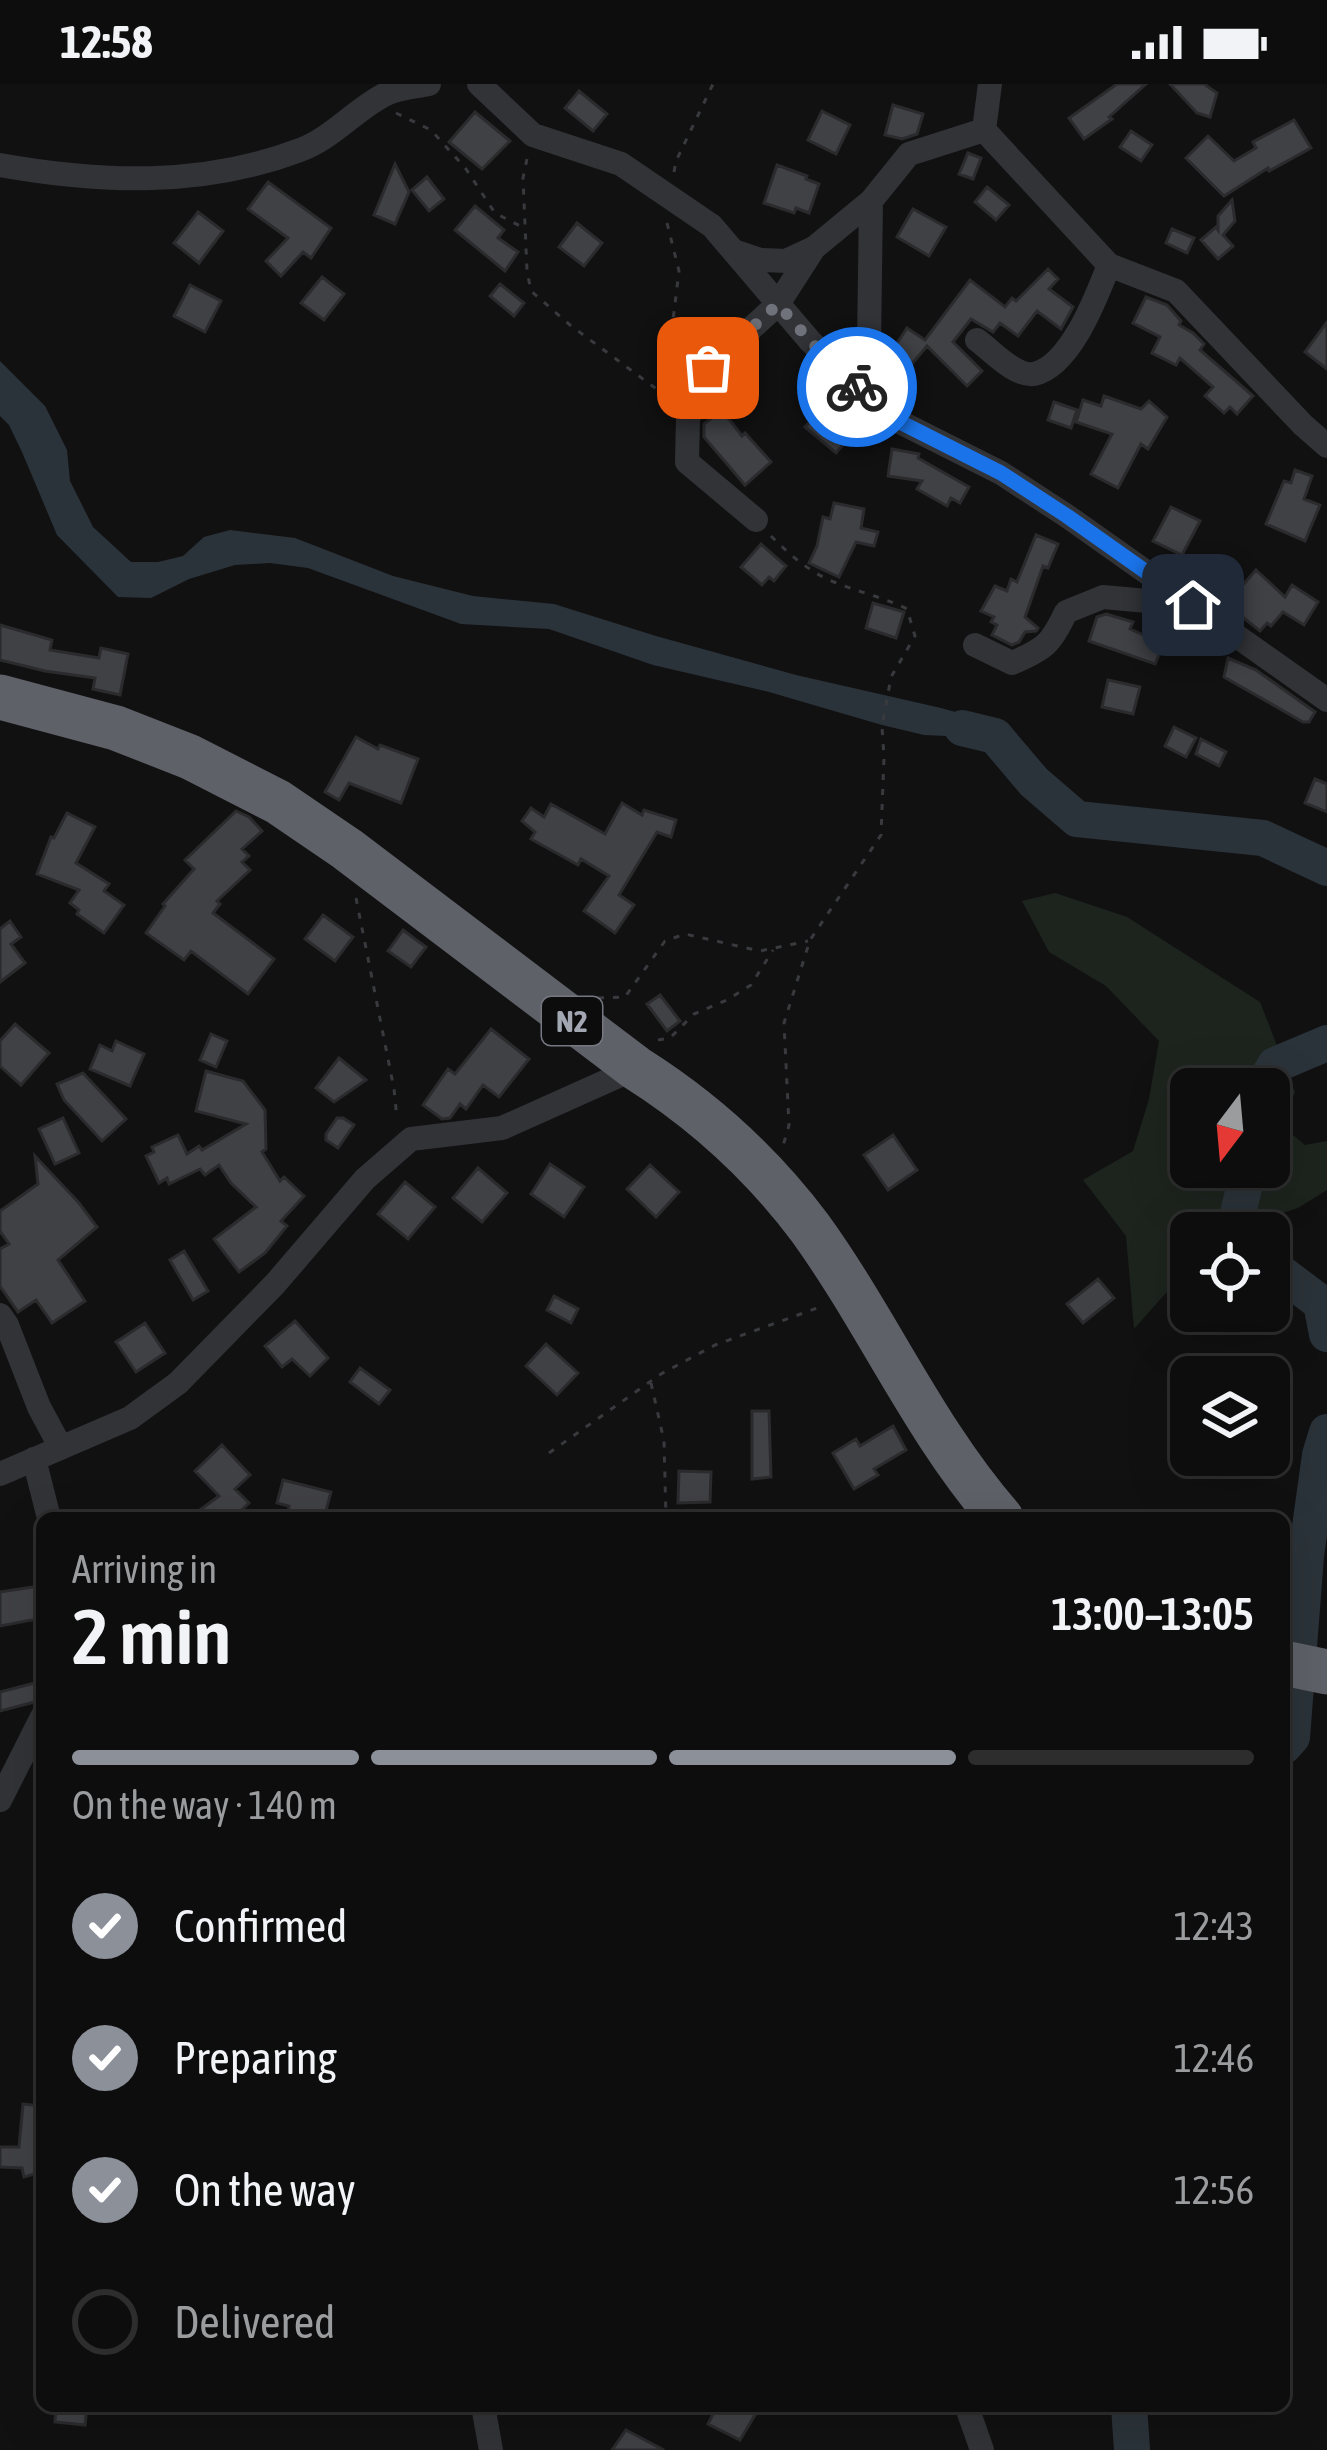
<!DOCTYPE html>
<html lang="en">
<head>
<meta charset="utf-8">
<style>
	:root { --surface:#0d0d0e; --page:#1b1b1c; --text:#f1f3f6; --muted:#9a9c9e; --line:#2d2d2e; --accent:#8c9099 }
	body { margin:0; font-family:"Asap Condensed",sans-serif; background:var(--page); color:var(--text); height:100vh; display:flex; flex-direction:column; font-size:45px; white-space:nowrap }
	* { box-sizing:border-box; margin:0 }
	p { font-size:39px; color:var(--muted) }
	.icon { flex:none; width:66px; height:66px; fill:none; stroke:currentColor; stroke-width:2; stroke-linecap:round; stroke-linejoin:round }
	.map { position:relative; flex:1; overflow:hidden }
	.panel { position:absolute; left:36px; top:1428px; width:1254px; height:900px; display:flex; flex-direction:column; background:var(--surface); border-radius:18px; box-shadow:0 12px 48px #0002,0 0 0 3px var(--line) }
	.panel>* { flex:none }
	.needle { width:78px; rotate:196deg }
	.buttons { position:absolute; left:1170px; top:984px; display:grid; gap:24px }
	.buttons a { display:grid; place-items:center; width:120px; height:120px; border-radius:18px; background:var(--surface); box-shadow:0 12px 48px #0002,0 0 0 3px var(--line); font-size:60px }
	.pin { position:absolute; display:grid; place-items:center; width:102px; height:102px; color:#fff; margin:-51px; border-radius:24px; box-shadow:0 6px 18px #0006 }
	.courier { position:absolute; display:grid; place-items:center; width:120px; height:120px; margin:-60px; border:9px solid #1a73e8; border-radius:50%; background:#fff; color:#222; box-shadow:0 3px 15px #0007 }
	.summary em { font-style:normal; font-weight:600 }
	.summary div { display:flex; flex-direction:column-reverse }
	.summary { display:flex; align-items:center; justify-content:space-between; height:204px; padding:0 36px }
	h1 { font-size:78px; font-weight:600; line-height:90px }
	.bar { display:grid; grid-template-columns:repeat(4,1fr); gap:18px 12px; align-content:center; height:144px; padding:0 36px }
	.bar i { height:15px; border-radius:9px; background:var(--line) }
	.bar .on { background:var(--accent) }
	.bar p { grid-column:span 4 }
	ol { padding:0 36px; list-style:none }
	li { display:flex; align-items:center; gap:36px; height:132px }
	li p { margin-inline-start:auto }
	li .icon { padding:12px; border-radius:50%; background:var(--accent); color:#fff; stroke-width:4 }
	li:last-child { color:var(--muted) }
	li i { width:66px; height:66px; border:6px solid var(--line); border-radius:50% }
	.status { display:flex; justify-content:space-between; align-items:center; height:84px; padding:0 60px; background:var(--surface); direction:ltr }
	.status svg { height:33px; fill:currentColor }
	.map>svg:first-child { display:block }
</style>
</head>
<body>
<div class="status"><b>12:58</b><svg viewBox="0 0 49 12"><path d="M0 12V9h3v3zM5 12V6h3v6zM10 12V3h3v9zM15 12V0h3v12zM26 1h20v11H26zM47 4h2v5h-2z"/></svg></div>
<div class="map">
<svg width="1327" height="2366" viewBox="0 0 1327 2366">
	<rect width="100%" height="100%" fill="#111112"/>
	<path fill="#1d241e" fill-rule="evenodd" d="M1055 809 1127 833 1260 918 1295 1008 1282 1042 1305 1061 1327 1057V1106L1298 1124 1221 1149H1191V1176L1181 1192 1134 1245 1126 1152 1083 1096 1133 1067 1149 1015 1159 957 1106 902 1049 868 1022 817ZM1269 1005V1083H1191V1005Z"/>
	<path fill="#2b333a" d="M0 277 45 322 67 366 70 397 93 443 131 478H158L183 472 204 453 230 446 295 454 393 492 473 512 554 520 656 552 796 591 941 624 977 634 1010 650 991 674 970 653 924 651 882 641 769 608 653 581 549 545 461 540 308 484 270 479 235 481 189 495 151 514 118 513 57 451 22 368 9 341 0 332Z"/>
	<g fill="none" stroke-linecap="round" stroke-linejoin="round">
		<path stroke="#2b333a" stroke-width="36" d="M962 644 995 652 1034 698 1077 735 1263 754 1327 784
			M1261 1005 1275 981 1327 959
			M1237 1149 1234 1146 1249 1083
			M1269 1180 1321 1219 1327 1250
			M1284 1662 1292 1653 1306 1472 1320 1371 1327 1348
			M1129 2322 1132 2366"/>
	</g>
	<path fill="#404145" stroke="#2b2b2e" stroke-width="3" d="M1117 0H1146L1109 33 1112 35 1084 55 1069 34Z
		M1170 0H1204L1217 9 1210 33 1197 29Z
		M579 7 607 30 593 47 565 24Z
		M893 21 923 30 917 50 902 55 885 51Z
		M822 27 850 41 836 70 808 56Z
		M475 28 510 57 482 85 449 58Z
		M1294 36 1311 64 1269 87 1268 84 1224 112 1186 74 1208 52 1234 77 1256 64 1253 58Z
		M1131 47 1152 61 1141 77 1120 63Z
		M968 69 981 74 973 95 959 90Z
		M395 80 409 108 395 140 374 131Z
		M777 81 807 92 806 95 819 100 809 129 796 124 794 129 764 119Z
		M427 93 444 115 429 127 412 106Z
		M268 98 331 144 311 174 303 168 281 192 266 177 288 154 248 125Z
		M987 103 1009 121 996 136 975 118Z
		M1232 116 1235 137 1223 151 1233 162 1218 175 1201 156 1216 143 1218 146V132Z
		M475 122 504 146 498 154 518 168 505 187 455 146Z
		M913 125 946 143 929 172 897 153Z
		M198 128 223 147 199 179 174 159Z
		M577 139 602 159 584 182 559 163Z
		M1172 145 1194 154 1187 169 1166 159Z
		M1048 185 1058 195 1049 205 1073 223 1061 245 1037 227 1018 252 1000 239 993 248 971 235 953 258 982 287 967 302 927 262 906 287 890 276 889 271 907 244 925 256 970 196 1005 223 1012 214 1016 217Z
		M322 193 344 210 324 236 301 219Z
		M500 200 524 219 514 232 490 212Z
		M190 201 221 217 205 248 174 232Z
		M1146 213 1167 221 1181 237 1179 241 1193 249 1204 260 1200 266 1253 312 1237 330 1230 323 1224 329 1205 312 1213 303 1180 274 1176 281 1152 269 1160 253 1133 239Z
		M1327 238V285L1305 268Z
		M1104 312 1141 325 1149 317 1167 333 1148 365 1141 360 1118 404 1091 390 1112 350 1076 338 1083 316 1101 322Z
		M1054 318 1077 326 1071 344 1048 336Z
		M824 321 855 347 836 369 805 343Z
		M722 326 742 352 745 349 771 378 745 401 704 353V340Z
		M892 365 919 370 918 374 969 403 960 419 951 414 947 422 917 405 922 397 888 392Z
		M1295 386 1312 392 1304 415 1320 421 1305 457 1266 440 1284 397 1291 399Z
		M834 419 864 425 861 444 878 448 874 462 856 458 839 493 809 479 817 462 823 433 830 435Z
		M1171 423 1200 437 1182 471 1153 457Z
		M1036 451 1058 460 1048 484 1043 482 1025 533 1038 544 1036 547 1025 548 1019 558 1012 561 992 551 997 541 991 538 994 533 981 527 995 502 1007 507 1011 495 1017 498Z
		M761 460 786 482 774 497 769 493 762 501 741 483Z
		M1256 486 1285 513 1292 501 1318 518 1304 541 1283 528 1271 542 1267 539 1260 547 1226 520Z
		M873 519 904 528 896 554 866 544Z
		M1106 530 1133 538 1130 545 1164 560 1155 580 1089 557 1097 533Z
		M0 541 52 556 50 566 99 574 101 564 128 570 120 611 93 605 95 594 45 587 0 576Z
		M1228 574 1256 586 1315 628 1309 638H1303L1224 593Z
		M1108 596 1140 603 1133 630 1102 623Z
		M1174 643 1196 654 1186 673 1165 662Z
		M356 653 378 665 380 661 418 675 401 719 349 699 339 716 325 708Z
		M1201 655 1226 668 1219 682 1196 670Z
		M1315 695 1327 700V728L1305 719Z
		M622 719 642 731 644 726 676 736 671 753 657 748 619 811 634 821 615 849 584 827 609 792 581 775 578 781 531 755 535 748 522 737 531 724 544 733 551 720 605 750Z
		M236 727 249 733 262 747 242 765 249 772 242 778 250 786 217 817 220 820 213 829 274 875 248 910 191 867 184 876 146 849 165 822 163 820 194 785 185 776Z
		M67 729 95 743 76 779 109 800 104 807 124 821 104 849 77 830 79 826 70 819 79 806 37 790 51 753 54 754Z
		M323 831 353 853 335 877 305 855Z
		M10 837 21 853 11 860 25 879 0 898V845Z
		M403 846 426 863 411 883 388 867Z
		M660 911 680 937 667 947 647 920Z
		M15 940 49 969 21 1001 0 982V957Z
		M491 945 529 975 499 1013 483 1001 466 1025 460 1020 450 1034 442 1035 423 1021 448 985 455 990Z
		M211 950 227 957 216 983 200 976Z
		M116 957 144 970 130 1002 90 985 100 961 112 967Z
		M339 974 366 996 334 1018 316 1004Z
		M206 987 243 997 265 1026 266 1065 262 1068 280 1097 284 1093 304 1112 281 1137 287 1142 265 1169 239 1188 214 1155 256 1123 231 1099 219 1081 205 1091 200 1085 169 1100 167 1094 159 1099 146 1072 154 1068 152 1063 178 1051 187 1070 199 1062 202 1066 246 1040 196 1027Z
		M83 989 126 1035 102 1057 64 1016 57 1000Z
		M63 1034 79 1069 55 1080 39 1045Z
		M337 1034H343L354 1041 338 1064 326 1056V1050Z
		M893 1051 917 1086 888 1106 864 1071Z
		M35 1072 79 1119 97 1143 58 1176 85 1217 52 1239 36 1216 18 1228 0 1202V1165L9 1160 0 1147V1127L38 1100Z
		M550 1080 584 1103 564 1133 531 1110Z
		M650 1081 679 1108 656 1133 627 1105Z
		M478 1084 507 1109 482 1138 453 1114Z
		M405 1098 435 1123 408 1155 378 1130Z
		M184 1167 208 1207 193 1216 170 1176Z
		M1098 1195 1114 1214 1083 1239 1067 1220Z
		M554 1212 578 1225 571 1239 547 1226Z
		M295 1237 328 1274 310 1292 292 1275 282 1283 265 1262Z
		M145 1239 165 1269 136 1288 116 1258Z
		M546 1260 578 1289 557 1311 526 1282Z
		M360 1284 390 1306 379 1320 350 1298Z
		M752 1327H769L771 1393 752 1395Z
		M893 1342 906 1366 874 1385 878 1391 854 1405 833 1369 856 1355 860 1362Z
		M222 1361 250 1391 235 1405 249 1419 233 1434H189L219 1412 195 1387Z
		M679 1387 711 1388 710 1418 678 1419Z
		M283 1396 331 1408 324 1434H287L289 1422 277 1419Z
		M39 1502 42 1534 0 1542V1508Z
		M42 1597V1616L0 1627V1608Z
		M23 2020 42 2022V2088L24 2093 22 2084 0 2083V2063H19Z
		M56 2322H87L85 2341 55 2338Z
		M717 2322H739L755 2331 740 2356 708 2340Z
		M626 2346 664 2366H612Z"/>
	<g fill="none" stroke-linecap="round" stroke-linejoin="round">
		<path stroke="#383a3e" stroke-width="3" stroke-dasharray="6 9" stroke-linecap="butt" d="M396 29 431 46 466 85 495 129 524 144
			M527 75 523 94 527 187 531 207 570 241 670 315
			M674 88 676 77 713 0
			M667 139 679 187 672 244 679 294
			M771 452C789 470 809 488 834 498 858 508 883 513 907 525L915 552 891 593 882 643 884 673 881 751 810 856 784 939 789 1041 783 1062
			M356 814 394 1005 397 1035
			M598 914 625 913 665 857 685 850 760 867 808 857
			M658 956 670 954 694 930 727 916 751 901 773 866
			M651 1299 664 1357 666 1434
			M549 1369 661 1290 715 1261 820 1223"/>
		<path stroke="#323337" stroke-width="24" d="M479 0 533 51 621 80 712 142 810 257 886 331 1001 389 1067 432 1327 616
			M990 0 984 46 1109 181 1176 207 1303 341 1327 362
			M0 81C101 99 203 103 300 66 331 55 355 26 384 11 397 4 415 3 429 0
			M871 117 869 260 886 329
			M736 168 760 176 786 177 814 164 871 117 909 70 984 46
			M977 256C991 266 1015 293 1034 290 1071 282 1097 211 1109 181
			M756 436 687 378 688 335 708 284 778 220 814 164
			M975 561 1012 579C1045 565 1051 560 1066 528L1103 513 1191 521
			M0 1231 7 1241 39 1323 61 1364
			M34 1375 49 1434
			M0 1390 130 1334 178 1299 275 1200 365 1095 411 1055 502 1044 636 984
			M0 1716 42 1633
			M483 2322 491 2366
			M970 2322 969 2329 982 2366"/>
		<path stroke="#5e6168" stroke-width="45" d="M0 613 116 644 190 673 278 718 347 765 636 984C704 1027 762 1080 810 1144 878 1238 924 1346 1001 1434
			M1284 1579 1327 1588"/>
	</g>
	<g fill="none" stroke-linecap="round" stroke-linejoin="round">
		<path stroke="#6f727a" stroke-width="12" stroke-dasharray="0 21.6" d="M708 284 778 220 810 257 857 303"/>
		<path stroke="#1a73e8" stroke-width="15" d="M857 303 886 331 1001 389 1067 432 1193 521"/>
	</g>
	<g text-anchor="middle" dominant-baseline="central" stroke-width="10" stroke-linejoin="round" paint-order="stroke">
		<rect fill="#0c0c0d" stroke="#757880" stroke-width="3" x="542" y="913" width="60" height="48" rx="9"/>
		<g font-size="30" font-weight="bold" fill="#a2a7b2">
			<text x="572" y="937">N2</text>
		</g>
	</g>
</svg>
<div class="buttons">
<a><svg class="needle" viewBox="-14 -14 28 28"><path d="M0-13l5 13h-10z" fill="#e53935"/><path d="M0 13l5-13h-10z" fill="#9a9c9e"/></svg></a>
<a><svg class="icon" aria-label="locate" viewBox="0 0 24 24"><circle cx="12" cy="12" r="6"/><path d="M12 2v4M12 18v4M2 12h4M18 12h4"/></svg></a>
<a><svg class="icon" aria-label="layers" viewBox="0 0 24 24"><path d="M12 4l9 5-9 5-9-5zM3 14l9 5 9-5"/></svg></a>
</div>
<div class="pin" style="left:708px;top:284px;background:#ea580c"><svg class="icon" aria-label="bag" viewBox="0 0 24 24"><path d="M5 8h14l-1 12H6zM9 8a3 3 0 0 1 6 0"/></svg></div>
<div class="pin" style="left:1193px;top:521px;background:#1f2937"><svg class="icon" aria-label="home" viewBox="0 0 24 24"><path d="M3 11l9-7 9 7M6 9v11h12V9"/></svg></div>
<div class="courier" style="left:857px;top:303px"><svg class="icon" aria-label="bike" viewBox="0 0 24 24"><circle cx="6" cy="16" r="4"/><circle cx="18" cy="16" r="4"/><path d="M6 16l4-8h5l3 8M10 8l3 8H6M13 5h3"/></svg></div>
<section class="panel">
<div class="summary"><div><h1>2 min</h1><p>Arriving in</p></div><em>13:00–13:05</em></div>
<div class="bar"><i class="on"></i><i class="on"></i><i class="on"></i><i></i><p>On the way · 140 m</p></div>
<ol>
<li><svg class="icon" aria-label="check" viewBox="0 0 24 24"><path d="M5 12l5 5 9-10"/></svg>Confirmed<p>12:43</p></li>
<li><svg class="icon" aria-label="check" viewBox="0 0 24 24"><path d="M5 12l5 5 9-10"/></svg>Preparing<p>12:46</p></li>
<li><svg class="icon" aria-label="check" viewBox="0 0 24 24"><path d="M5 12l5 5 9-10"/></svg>On the way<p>12:56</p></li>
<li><i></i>Delivered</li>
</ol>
</section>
</div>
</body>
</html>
